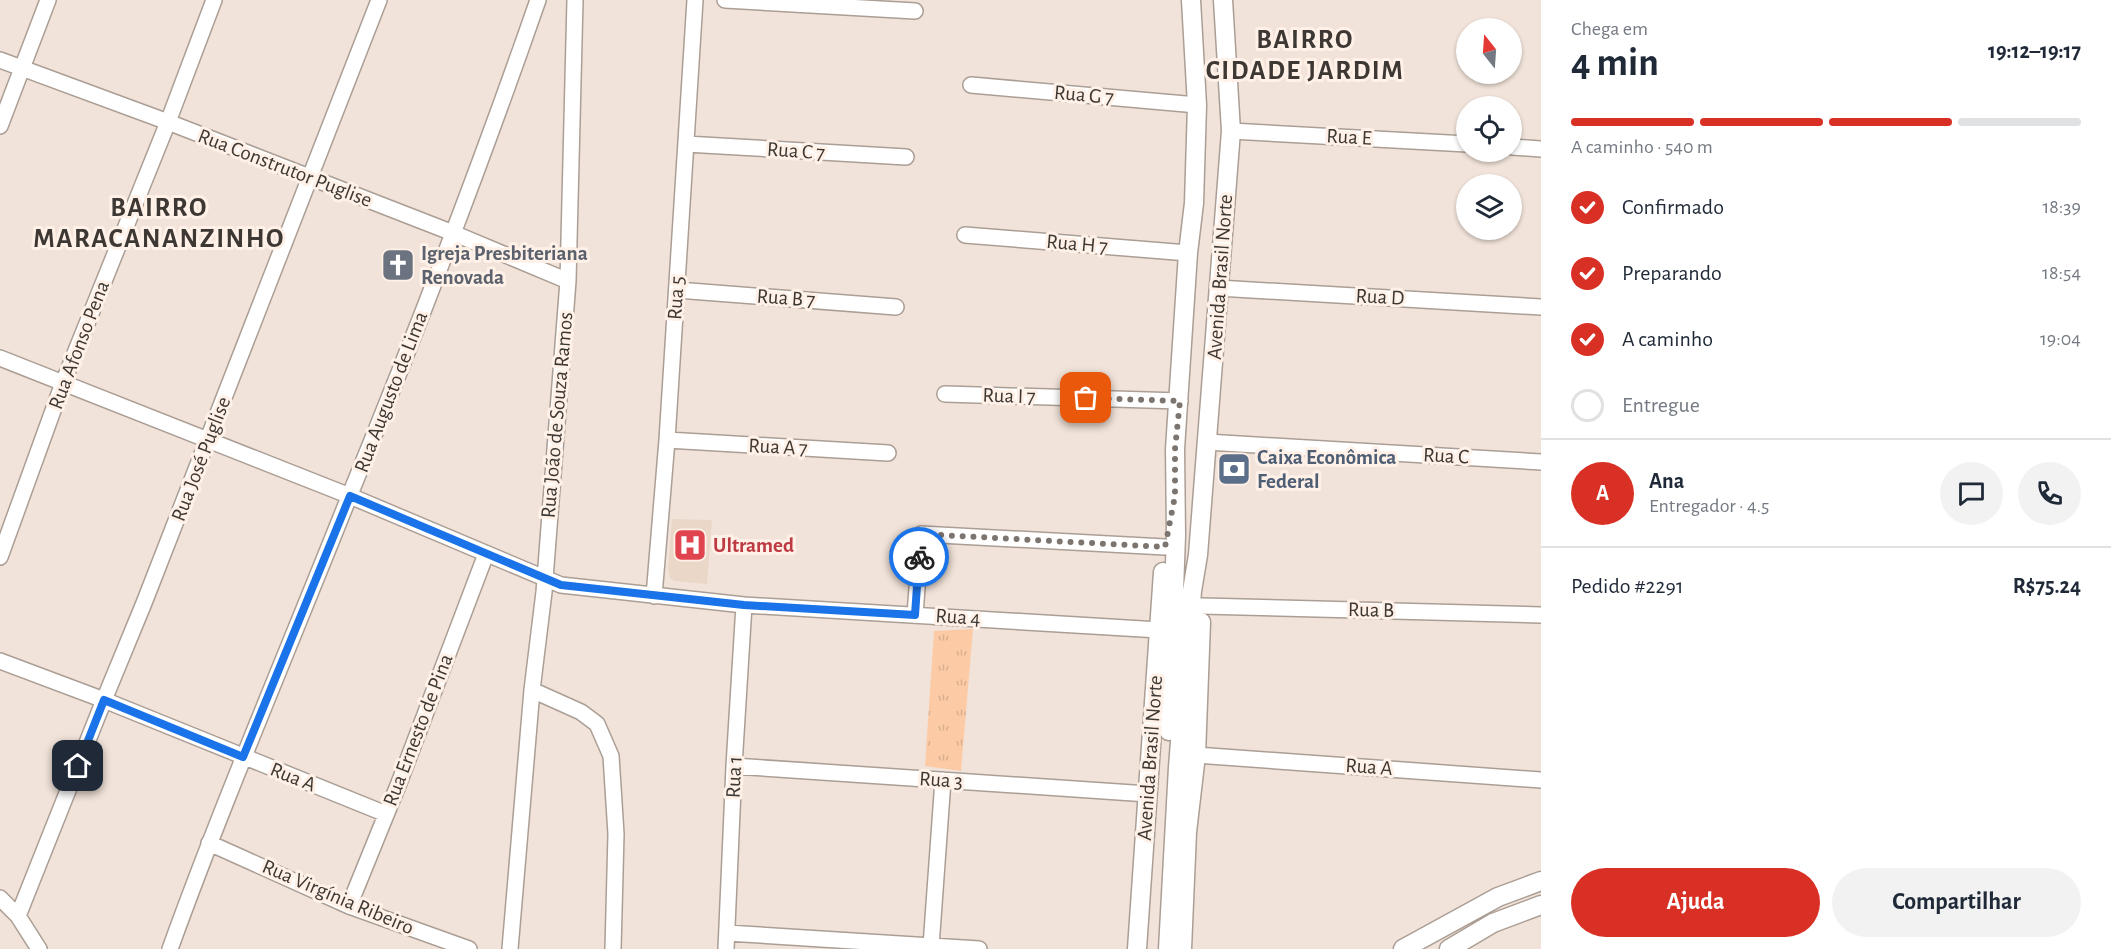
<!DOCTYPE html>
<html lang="pt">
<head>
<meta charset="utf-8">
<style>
	:root { --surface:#fff; --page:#f2f2f3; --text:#1f2937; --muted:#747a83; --line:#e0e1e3; --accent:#d93025 }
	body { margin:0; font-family:"Alegreya Sans",sans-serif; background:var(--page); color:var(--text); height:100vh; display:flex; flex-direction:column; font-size:22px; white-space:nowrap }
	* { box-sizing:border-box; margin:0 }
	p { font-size:20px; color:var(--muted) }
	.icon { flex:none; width:33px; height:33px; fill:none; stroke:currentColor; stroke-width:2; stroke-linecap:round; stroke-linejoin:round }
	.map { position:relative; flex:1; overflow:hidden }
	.panel { display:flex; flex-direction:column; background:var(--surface); width:570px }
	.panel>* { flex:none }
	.needle { width:39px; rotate:343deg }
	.controls { position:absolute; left:1456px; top:18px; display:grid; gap:12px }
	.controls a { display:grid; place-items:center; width:66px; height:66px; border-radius:50%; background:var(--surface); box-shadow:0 2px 4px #0004; font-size:30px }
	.pin { position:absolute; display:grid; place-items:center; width:51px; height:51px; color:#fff; margin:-26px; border-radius:12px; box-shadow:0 3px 9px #0006 }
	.courier { position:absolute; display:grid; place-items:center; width:60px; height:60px; margin:-30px; border:4px solid #1a73e8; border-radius:50%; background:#fff; color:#222; box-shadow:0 2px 8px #0007 }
	.headline em { font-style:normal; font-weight:600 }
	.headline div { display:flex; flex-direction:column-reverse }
	.headline { display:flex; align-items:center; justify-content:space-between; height:102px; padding:0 30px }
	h1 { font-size:39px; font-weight:600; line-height:45px }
	.bar { display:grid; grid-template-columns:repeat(4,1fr); gap:9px 6px; align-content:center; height:72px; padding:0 30px }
	.bar i { height:8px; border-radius:4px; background:var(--line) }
	.bar .active { background:var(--accent) }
	.bar p { grid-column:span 4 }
	.line { display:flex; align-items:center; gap:15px; padding:0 30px; border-top:2px solid var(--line) }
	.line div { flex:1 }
	.round { display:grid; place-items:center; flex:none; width:63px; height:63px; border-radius:32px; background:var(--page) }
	ol { padding:0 30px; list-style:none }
	li { display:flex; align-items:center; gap:18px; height:66px }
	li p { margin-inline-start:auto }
	li .icon { padding:6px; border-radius:50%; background:var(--accent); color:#fff; stroke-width:4 }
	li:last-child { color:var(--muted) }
	li i { width:33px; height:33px; border:3px solid var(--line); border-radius:50% }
	.action { display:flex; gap:12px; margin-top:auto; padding:12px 30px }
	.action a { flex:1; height:69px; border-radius:36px; background:var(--accent); color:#fff; font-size:24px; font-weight:600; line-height:69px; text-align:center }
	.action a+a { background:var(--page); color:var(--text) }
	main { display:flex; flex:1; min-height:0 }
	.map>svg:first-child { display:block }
</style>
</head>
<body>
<main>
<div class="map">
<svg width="1541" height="949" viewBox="0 0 1541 949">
	<defs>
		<pattern id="grass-tufts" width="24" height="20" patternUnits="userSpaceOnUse" patternTransform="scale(1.5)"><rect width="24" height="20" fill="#fccba6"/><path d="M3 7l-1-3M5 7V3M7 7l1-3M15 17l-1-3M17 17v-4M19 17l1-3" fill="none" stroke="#d9af90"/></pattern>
	</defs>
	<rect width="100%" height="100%" fill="#f1e3d9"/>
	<path fill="#ebd7c8" d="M672 519 712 520 707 584 675 581 670 578 668 569Z"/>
	<path fill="url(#grass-tufts)" d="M973 629 961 771 925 766 934 631Z"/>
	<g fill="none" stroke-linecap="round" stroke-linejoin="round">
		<defs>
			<path id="minor" d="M725 0 915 11
				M0 60 168 122 453 233 568 281
				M971 85 1197 105
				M0 126 48 0
				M1231 131 1467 144
				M686 144 906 157
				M1512 147 1541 149
				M965 235 1188 253
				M1218 288 1541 307
				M677 290 896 307
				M0 358 350 496 561 585 744 605 1159 630
				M945 394 1180 401
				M667 440 888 453
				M1207 442 1541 462
				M0 557 63 383 168 122 214 0
				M654 596 667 440 695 0
				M1202 606 1541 615
				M915 615 921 534 1165 547
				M0 661 104 700 386 814
				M532 690 581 712 597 724 611 756 616 834 613 949
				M1196 755 1541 780
				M734 766 1148 794
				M209 843 349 906 469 949
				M0 898 18 916 39 949
				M349 906 399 783 486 554
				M18 916 104 700 144 603 379 0
				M727 933 979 949
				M931 946 943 780
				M170 949C225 797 289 648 349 497 416 333 480 167 538 0
				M510 949 532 690 544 592 568 281 575 0
				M726 949 734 766 744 605"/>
			<path id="major" d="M1169 731 1176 535 1175 449 1188 253 1194 203 1197 105 1191 0
				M1137 949 1163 572
				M1168 949 1178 767 1192 591 1198 555 1231 131 1223 0
				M1182 949 1187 832 1196 755 1201 622
				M1403 949 1498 897 1541 881
				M1449 949 1493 923 1541 905"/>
		</defs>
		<use href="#minor" stroke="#ab9e95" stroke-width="18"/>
		<use href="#major" stroke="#ab9e95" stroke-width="21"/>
		<use href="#minor" stroke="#fff" stroke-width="15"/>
		<use href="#major" stroke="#fff" stroke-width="18"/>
	</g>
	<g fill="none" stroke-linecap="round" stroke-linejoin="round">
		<path stroke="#7c746e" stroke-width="6" stroke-dasharray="0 10.8" d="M919 557 921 534 1165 547 1175 496V449L1180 401 1086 398"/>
		<path stroke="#1a73e8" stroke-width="8" d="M78 766 104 700 243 757 350 496 561 585 744 605 915 615 919 557"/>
	</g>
	<defs>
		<symbol id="church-square" viewBox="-11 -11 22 22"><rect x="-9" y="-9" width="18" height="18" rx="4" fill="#6b7280" stroke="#fff1e7"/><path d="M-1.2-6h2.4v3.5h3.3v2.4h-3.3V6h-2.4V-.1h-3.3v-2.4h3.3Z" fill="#fff"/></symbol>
		<symbol id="bank-square" viewBox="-11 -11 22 22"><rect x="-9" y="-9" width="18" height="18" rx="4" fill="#5c6f8a" stroke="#fff1e7"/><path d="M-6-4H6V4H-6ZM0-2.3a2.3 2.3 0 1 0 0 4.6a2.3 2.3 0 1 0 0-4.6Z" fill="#fff"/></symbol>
		<symbol id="hospital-square" viewBox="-11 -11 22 22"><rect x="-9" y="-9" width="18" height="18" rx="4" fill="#e0444e" stroke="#fff1e7"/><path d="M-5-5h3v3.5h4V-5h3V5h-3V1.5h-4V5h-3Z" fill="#fff"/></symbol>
	</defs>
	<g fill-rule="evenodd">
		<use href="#church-square" x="379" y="246" width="38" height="38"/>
		<use href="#bank-square" x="1215" y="450" width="38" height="38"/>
		<use href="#hospital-square" x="671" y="526" width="38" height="38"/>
	</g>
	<g text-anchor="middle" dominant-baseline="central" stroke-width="6" stroke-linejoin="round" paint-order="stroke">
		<g font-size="21" fill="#3d3834" stroke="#fff1e7">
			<text transform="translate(1084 95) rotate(5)">Rua G 7</text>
			<text transform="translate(1349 137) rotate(3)">Rua E</text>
			<text transform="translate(796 151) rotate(4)">Rua C 7</text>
			<text transform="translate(285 168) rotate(21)">Rua Construtor Puglise</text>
			<text transform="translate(1077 244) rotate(5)">Rua H 7</text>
			<text transform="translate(1220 277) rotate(-86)">Avenida Brasil Norte</text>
			<text transform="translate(1380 297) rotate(3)">Rua D</text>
			<text transform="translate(676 298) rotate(-86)">Rua 5</text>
			<text transform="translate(786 298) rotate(4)">Rua B 7</text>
			<text transform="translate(79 345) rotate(-69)">Rua Afonso Pena</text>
			<text transform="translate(391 392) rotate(-69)">Rua Augusto de Lima</text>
			<text transform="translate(1009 396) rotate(2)">Rua I 7</text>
			<text transform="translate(557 415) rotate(-85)">Rua João de Souza Ramos</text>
			<text transform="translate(778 447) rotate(3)">Rua A 7</text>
			<text transform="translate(1446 456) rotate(3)">Rua C</text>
			<text transform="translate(201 459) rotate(-69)">Rua José Puglise</text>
			<text transform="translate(1371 610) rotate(1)">Rua B</text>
			<text transform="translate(958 617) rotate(4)">Rua 4</text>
			<text transform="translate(418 730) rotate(-69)">Rua Ernesto de Pina</text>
			<text transform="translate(1150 758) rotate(-86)">Avenida Brasil Norte</text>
			<text transform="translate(1369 767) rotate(4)">Rua A</text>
			<text transform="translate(293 777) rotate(22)">Rua A</text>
			<text transform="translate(734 777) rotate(-87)">Rua 1</text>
			<text transform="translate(941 780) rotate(4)">Rua 3</text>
			<text transform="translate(338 897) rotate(23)">Rua Virgínia Ribeiro</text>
		</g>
		<g font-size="21" font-weight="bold" fill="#5b616d" stroke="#fff1e7" text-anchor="start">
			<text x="421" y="253">Igreja Presbiteriana<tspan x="421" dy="24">Renovada</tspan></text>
		</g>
		<g font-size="21" font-weight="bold" fill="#4e5e75" stroke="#fff1e7" text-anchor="start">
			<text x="1257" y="457">Caixa Econômica<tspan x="1257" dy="24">Federal</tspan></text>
		</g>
		<g font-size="21" font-weight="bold" fill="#be3a42" stroke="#fff1e7" text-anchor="start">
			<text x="713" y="545">Ultramed</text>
		</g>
		<g font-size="27" font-weight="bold" letter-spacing="1.5" fill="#3d3834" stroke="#fff1e7">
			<text x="1305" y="39">BAIRRO<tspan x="1305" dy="31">CIDADE JARDIM</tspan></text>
			<text x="159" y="207">BAIRRO<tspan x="159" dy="31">MARACANANZINHO</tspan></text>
		</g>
	</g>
</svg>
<div class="controls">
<a><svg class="needle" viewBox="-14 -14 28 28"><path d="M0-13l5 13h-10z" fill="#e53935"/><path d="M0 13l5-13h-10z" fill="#747a83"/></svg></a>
<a><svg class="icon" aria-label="locate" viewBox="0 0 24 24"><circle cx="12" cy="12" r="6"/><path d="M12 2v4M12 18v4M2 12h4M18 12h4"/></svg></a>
<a><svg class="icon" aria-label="layers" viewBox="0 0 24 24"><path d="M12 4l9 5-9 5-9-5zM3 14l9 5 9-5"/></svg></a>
</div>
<div class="pin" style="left:1086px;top:398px;background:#ea580c"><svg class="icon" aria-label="bag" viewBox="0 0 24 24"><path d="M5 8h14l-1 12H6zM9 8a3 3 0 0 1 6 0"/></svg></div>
<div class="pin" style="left:78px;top:766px;background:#1f2937"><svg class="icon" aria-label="home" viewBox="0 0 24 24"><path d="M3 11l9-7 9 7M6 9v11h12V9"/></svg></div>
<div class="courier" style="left:919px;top:557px"><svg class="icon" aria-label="bike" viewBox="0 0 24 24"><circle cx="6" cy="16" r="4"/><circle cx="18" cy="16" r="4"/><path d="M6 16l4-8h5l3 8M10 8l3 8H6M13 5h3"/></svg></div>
</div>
<section class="panel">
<div class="headline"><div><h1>4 min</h1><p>Chega em</p></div><em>19:12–19:17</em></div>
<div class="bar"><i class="active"></i><i class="active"></i><i class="active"></i><i></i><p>A caminho · 540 m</p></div>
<ol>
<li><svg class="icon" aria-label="check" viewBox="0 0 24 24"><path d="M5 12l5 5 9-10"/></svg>Confirmado<p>18:39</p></li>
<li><svg class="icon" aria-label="check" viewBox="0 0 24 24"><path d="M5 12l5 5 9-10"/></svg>Preparando<p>18:54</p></li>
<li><svg class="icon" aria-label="check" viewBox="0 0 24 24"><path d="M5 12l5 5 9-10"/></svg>A caminho<p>19:04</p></li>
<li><i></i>Entregue</li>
</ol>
<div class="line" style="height:108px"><b class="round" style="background:var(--accent);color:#fff">A</b><div><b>Ana</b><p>Entregador · 4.5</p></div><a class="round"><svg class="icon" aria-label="chat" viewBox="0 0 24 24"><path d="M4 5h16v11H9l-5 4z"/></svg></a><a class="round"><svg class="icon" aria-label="phone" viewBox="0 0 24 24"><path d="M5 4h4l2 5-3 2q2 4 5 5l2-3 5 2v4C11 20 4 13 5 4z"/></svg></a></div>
<div class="line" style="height:78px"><div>Pedido #2291</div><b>R$75.24</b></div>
<div class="action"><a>Ajuda</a><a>Compartilhar</a></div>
</section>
</main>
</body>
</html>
